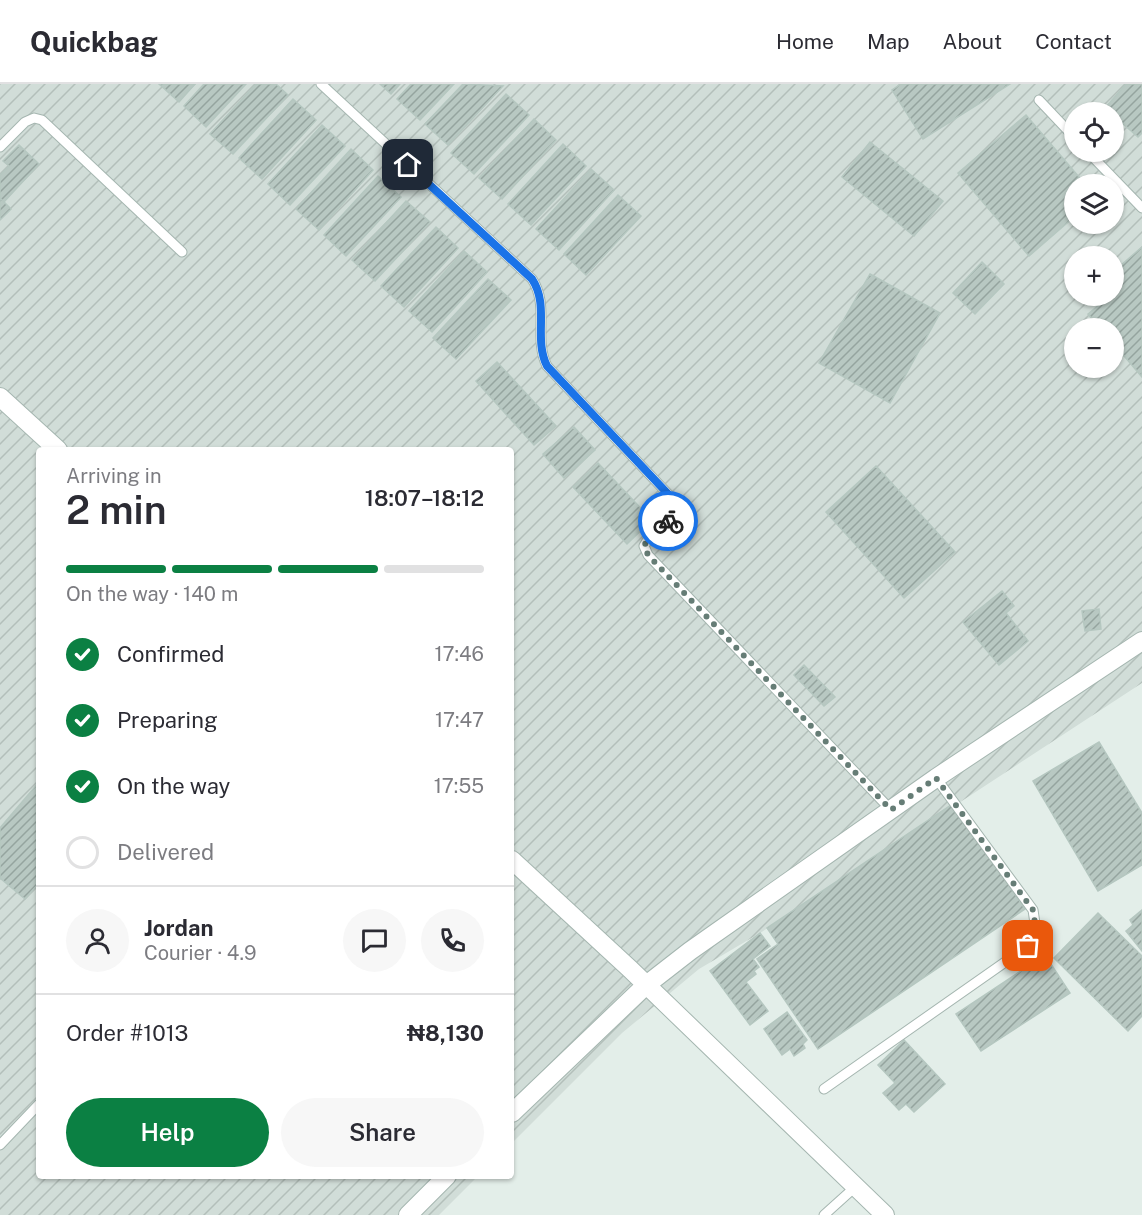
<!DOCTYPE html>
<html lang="en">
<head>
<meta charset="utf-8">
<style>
	:root { --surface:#fff; --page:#f7f7f7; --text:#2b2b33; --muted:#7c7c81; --line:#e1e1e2; --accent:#0b8043 }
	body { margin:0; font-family:"Public Sans",sans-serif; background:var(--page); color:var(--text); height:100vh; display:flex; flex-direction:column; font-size:22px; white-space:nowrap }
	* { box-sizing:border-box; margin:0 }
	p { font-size:20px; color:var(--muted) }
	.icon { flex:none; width:33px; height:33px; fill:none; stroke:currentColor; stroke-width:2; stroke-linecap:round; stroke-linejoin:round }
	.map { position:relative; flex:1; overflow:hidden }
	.drawer { position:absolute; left:36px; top:363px; width:478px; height:732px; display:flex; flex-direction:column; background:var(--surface); border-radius:6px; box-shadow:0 2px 4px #0004 }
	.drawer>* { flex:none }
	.fabs { position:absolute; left:1064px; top:18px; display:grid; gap:12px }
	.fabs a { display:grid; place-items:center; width:60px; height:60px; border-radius:50%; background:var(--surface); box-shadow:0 2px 4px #0004; font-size:30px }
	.pin { position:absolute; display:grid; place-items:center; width:51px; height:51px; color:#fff; margin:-26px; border-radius:12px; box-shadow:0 3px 9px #0006 }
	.courier { position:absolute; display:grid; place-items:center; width:60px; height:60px; margin:-30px; border:4px solid #1a73e8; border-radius:50%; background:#fff; color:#222; box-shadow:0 2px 8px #0007 }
	.summary em { font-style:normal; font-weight:600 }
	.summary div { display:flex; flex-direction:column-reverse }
	.summary { display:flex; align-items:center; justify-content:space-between; height:102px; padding:0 30px }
	h1 { font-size:39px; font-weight:600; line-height:45px }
	.bar { display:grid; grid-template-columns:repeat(4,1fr); gap:9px 6px; align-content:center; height:72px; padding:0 30px }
	.bar i { height:8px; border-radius:4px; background:var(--line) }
	.bar .current { background:var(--accent) }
	.bar p { grid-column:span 4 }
	.line { display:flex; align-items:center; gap:15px; padding:0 30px; border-top:2px solid var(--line) }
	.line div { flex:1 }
	.round { display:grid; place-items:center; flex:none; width:63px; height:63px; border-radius:32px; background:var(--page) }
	ol { padding:0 30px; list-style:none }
	li { display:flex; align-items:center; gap:18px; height:66px }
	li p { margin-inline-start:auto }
	li .icon { padding:6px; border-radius:50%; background:var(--accent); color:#fff; stroke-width:4 }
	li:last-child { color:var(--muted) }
	li i { width:33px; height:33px; border:3px solid var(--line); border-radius:50% }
	.action { display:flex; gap:12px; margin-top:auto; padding:12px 30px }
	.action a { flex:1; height:69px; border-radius:36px; background:var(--accent); color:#fff; font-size:24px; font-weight:600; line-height:69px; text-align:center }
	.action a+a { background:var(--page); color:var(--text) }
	header { display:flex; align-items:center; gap:36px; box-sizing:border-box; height:84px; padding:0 30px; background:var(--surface); border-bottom:2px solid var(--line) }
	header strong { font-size:28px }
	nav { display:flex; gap:33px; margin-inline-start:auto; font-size:21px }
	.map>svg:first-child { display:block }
</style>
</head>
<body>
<header>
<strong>Quickbag</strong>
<nav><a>Home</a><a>Map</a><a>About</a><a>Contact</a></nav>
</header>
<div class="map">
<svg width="1142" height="1131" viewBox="0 0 1142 1131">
	<defs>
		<pattern id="industrial-furrows" width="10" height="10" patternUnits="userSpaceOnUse" patternTransform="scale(1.5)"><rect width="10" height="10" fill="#d1ddd8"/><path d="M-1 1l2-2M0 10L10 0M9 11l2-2" fill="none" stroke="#b3bfba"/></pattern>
		<pattern id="building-hatch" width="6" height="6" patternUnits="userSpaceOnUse" patternTransform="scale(1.5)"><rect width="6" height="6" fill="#b8c8c2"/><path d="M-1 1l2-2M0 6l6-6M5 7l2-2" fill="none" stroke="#95a49f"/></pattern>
	</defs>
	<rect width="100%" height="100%" fill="#e3eee9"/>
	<path fill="url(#industrial-furrows)" fill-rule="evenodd" d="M0 0H1142V599L760 849 699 885 622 949 512 1059V366H39V1092H478L439 1131H0ZM1074 28H1113V68H1074ZM1074 100H1113V140H1074ZM1074 172H1113V212H1074ZM1074 244H1113V284H1074Z"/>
	<path fill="url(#building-hatch)" stroke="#b5c7c0" stroke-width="1.5" d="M159 0H195L179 18Z
		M204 0H246L206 43 184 22Z
		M256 0H276L288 11 233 70 210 50Z
		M380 0H400L391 10Z
		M411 0H454L420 36 397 15Z
		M463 0 503 2 448 61 425 40Z
		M901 0H1010L923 55 892 6Z
		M1126 0H1142V49L1138 53 1105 24Z
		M506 10 529 31 474 90 451 69Z
		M293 15 316 36 262 95 239 74Z
		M1026 31 1085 100H1074V133L1029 172 958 89Z
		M534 35 556 56 502 115 479 94Z
		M322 41 345 62 290 121 268 100Z
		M870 58 943 117 914 152 842 93Z
		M563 60 586 82 531 141 508 120Z
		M19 61 39 80 4 118 0 114V91L9 82 3 77Z
		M351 65 373 86 319 146 296 125Z
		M591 85 614 106 559 166 536 145Z
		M378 92 401 113 346 172 324 151Z
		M618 111 641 132 586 191 564 170Z
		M0 114 11 125 0 136Z
		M406 117 430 138 375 197 352 176Z
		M436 143 458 164 404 223 381 202Z
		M1142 163V293L1113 259V244H1100L1088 230 1100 220 1093 212H1113V188Z
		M464 167 487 188 432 248 409 227Z
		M982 178 1004 200 975 230 953 209Z
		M870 190 940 229 890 319 819 279Z
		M488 195 511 216 456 275 433 254Z
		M497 278 556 342 534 361 476 297Z
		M574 343 595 366 564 394 543 370Z
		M598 379 652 436 627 460 573 403Z
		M876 382 955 468 904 514 826 428Z
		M1002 507 1014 522 1006 529 1028 557 999 581 963 538Z
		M1099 525 1101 545 1085 547 1082 527Z
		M804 581 835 613 824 622 794 591Z
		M1099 658 1142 729V781L1098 807 1033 697Z
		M39 698V799L25 815 0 794V744Z
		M954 719 1025 825 818 965 757 875 778 860 767 844Z
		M1142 826V867L1126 847 1133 841 1130 836Z
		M1098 829 1142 872V932L1128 947 1054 874Z
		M760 849 770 862 753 875 759 883 754 887 756 890 746 898 768 927 750 941 710 887Z
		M1045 871 1070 909 981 967 956 930Z
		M787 928 807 956 803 960 805 964 794 972 790 965 782 971 764 945Z
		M904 956 945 1000 914 1028 906 1020 899 1026 883 1009 895 999 878 981Z"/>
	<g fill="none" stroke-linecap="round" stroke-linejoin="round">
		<defs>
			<path id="service" d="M321 0 532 195C550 222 533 254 547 282L669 411C684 439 655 440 644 462L648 471 891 726
				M1039 16 1074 53
				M0 63 25 38 34 34 42 36 182 168
				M1088 68 1142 124
				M824 1005 1028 862 1036 846 1033 826 936 694
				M0 1061 39 1020
				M824 1131 854 1104"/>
			<path id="minor" d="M0 313 58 366
				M512 776 630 885 885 1131
				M512 1029 645 902 690 867 936 694 1142 557
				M408 1131 447 1092"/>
		</defs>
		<use href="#service" stroke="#a5b6b0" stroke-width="11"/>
		<use href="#minor" stroke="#a5b6b0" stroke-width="20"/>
		<use href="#service" stroke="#fff" stroke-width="9"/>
		<use href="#minor" stroke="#fff" stroke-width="18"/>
	</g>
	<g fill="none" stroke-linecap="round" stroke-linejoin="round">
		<path stroke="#667d76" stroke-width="6" stroke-dasharray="0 10.8" d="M668 437 648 455 644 462 648 471 891 726 936 694 1033 826 1036 846 1028 862"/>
		<path stroke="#1a73e8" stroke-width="8" d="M408 81 532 195C550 222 533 254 547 282L669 411C674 421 677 428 668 437"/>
	</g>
</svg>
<div class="fabs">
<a><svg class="icon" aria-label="locate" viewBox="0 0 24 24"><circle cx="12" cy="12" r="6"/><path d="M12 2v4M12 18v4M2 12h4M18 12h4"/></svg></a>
<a><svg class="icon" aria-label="layers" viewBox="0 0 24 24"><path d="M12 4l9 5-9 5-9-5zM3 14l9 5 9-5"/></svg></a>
<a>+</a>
<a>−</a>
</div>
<div class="pin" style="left:1028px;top:862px;background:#ea580c"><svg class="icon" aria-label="bag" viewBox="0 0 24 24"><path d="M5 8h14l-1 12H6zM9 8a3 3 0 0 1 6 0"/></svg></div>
<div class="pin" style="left:408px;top:81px;background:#1f2937"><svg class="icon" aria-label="home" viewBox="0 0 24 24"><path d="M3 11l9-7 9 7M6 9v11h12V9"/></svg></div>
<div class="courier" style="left:668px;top:437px"><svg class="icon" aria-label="bike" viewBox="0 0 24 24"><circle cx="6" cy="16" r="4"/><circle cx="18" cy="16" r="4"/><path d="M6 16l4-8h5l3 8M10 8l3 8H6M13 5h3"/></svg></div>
<section class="drawer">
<div class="summary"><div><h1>2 min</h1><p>Arriving in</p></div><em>18:07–18:12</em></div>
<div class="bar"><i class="current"></i><i class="current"></i><i class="current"></i><i></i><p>On the way · 140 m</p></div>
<ol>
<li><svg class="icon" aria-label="check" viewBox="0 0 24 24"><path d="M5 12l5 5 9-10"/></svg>Confirmed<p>17:46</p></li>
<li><svg class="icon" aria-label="check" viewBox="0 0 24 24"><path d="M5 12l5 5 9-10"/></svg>Preparing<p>17:47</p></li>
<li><svg class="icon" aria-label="check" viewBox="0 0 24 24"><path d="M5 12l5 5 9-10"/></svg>On the way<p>17:55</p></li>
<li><i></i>Delivered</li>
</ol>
<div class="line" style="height:108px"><a class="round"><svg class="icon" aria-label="person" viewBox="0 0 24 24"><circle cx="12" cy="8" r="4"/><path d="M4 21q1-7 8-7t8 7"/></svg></a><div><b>Jordan</b><p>Courier · 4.9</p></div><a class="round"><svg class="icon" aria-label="chat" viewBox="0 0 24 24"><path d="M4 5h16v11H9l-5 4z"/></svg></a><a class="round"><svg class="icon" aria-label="phone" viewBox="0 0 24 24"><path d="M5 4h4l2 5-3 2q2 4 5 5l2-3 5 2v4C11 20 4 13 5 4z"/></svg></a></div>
<div class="line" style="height:78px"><div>Order #1013</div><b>₦8,130</b></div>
<div class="action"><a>Help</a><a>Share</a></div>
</section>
</div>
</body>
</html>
